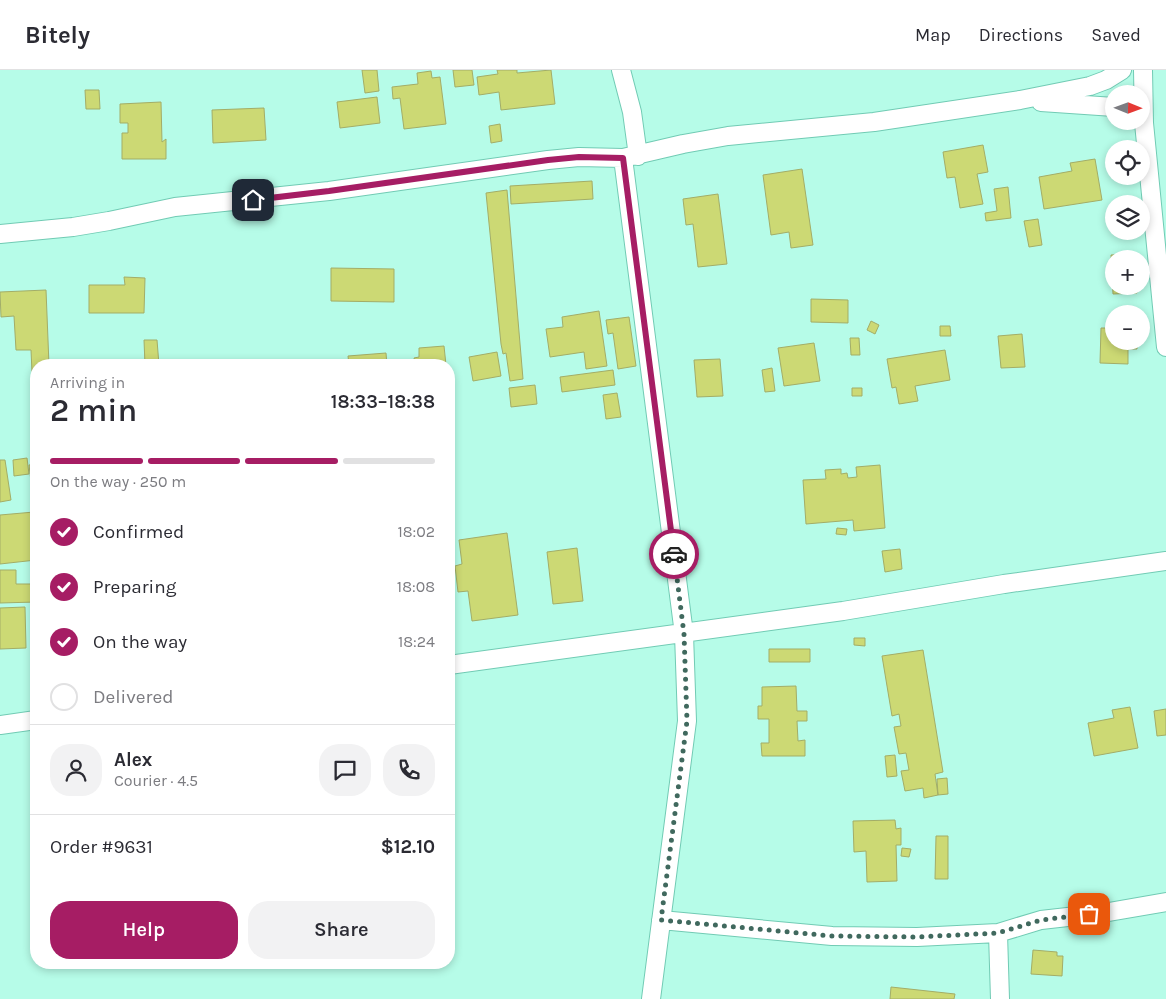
<!DOCTYPE html>
<html lang="en">
<head>
<meta charset="utf-8">
<style>
	:root { --surface:#fff; --page:#f2f2f3; --text:#2b2b33; --muted:#7c7c81; --line:#e1e1e2; --accent:#a61d64 }
	body { margin:0; font-family:Karla,sans-serif; background:var(--page); color:var(--text); height:100vh; display:flex; flex-direction:column; font-size:19px; white-space:nowrap }
	* { box-sizing:border-box; margin:0 }
	p { font-size:16px; color:var(--muted) }
	.icon { flex:none; width:28px; height:28px; fill:none; stroke:currentColor; stroke-width:2; stroke-linecap:round; stroke-linejoin:round }
	.map { position:relative; flex:1; overflow:hidden }
	.sheet { position:absolute; left:30px; top:289px; width:425px; height:610px; display:flex; flex-direction:column; background:var(--surface); border-radius:20px; box-shadow:0 2px 8px #0003 }
	.sheet>* { flex:none }
	.needle { width:32px; rotate:91deg }
	.fabs { position:absolute; left:1105px; top:15px; display:grid; gap:10px }
	.fabs a { display:grid; place-items:center; width:45px; height:45px; border-radius:50%; background:var(--surface); box-shadow:0 2px 8px #0003; font-size:25px }
	.pin { position:absolute; display:grid; place-items:center; width:42px; height:42px; color:#fff; margin:-21px; border-radius:10px; box-shadow:0 2px 8px #0006 }
	.courier { position:absolute; display:grid; place-items:center; width:50px; height:50px; margin:-25px; border:4px solid #a61d64; border-radius:50%; background:#fff; color:#222; box-shadow:0 1px 6px #0007 }
	.headline em { font-style:normal; font-weight:600 }
	.headline div { display:flex; flex-direction:column-reverse }
	.headline { display:flex; align-items:center; justify-content:space-between; height:85px; padding:0 20px }
	h1 { font-size:32px; font-weight:600; line-height:38px }
	.bar { display:grid; grid-template-columns:repeat(4,1fr); gap:8px 5px; align-content:center; height:60px; padding:0 20px }
	.bar i { height:6px; border-radius:4px; background:var(--line) }
	.bar .selected { background:var(--accent) }
	.bar p { grid-column:span 4 }
	.line { display:flex; align-items:center; gap:12px; padding:0 20px; border-top:1px solid var(--line) }
	.line div { flex:1 }
	.round { display:grid; place-items:center; flex:none; width:52px; height:52px; border-radius:20px; background:var(--page) }
	ol { padding:0 20px; list-style:none }
	li { display:flex; align-items:center; gap:15px; height:55px }
	li p { margin-inline-start:auto }
	li .icon { padding:5px; border-radius:50%; background:var(--accent); color:#fff; stroke-width:4 }
	li:last-child { color:var(--muted) }
	li i { width:28px; height:28px; border:2px solid var(--line); border-radius:50% }
	.button { display:flex; gap:10px; margin-top:auto; padding:10px 20px }
	.button a { flex:1; height:58px; border-radius:20px; background:var(--accent); color:#fff; font-size:20px; font-weight:600; line-height:58px; text-align:center }
	.button a+a { background:var(--page); color:var(--text) }
	header { display:flex; align-items:center; gap:30px; box-sizing:border-box; height:70px; padding:0 25px; background:var(--surface); border-bottom:1px solid var(--line) }
	header strong { font-size:24px }
	nav { display:flex; gap:28px; margin-inline-start:auto; font-size:18px }
	.map>svg:first-child { display:block }
</style>
</head>
<body>
<header>
<strong>Bitely</strong>
<nav><a>Map</a><a>Directions</a><a>Saved</a></nav>
</header>
<div class="map">
<svg width="1166" height="929" viewBox="0 0 1166 929">
	<rect width="100%" height="100%" fill="#b6fce8"/>
	<path fill="#ccd974" stroke="#a3ad67" d="M362 0H377L379 21 365 23Z
		M453 0H472L474 15 455 17Z
		M497 0H517V3L551 0 555 34 501 40 499 22 479 25 477 7 498 4Z
		M431 1 432 8 440 7 446 54 404 59 400 28 393 29 392 17 418 14 417 3Z
		M85 20H99L100 39H86Z
		M377 27 380 53 340 58 337 32Z
		M161 32 162 72 166 69V89H122V63H128V53H120V34Z
		M264 38 266 70 213 73 212 40Z
		M500 54 502 71 491 73 489 56Z
		M983 75 988 102 977 104 983 134 960 138 955 107 947 108 943 82Z
		M1095 89 1102 130 1044 139 1039 107 1072 101 1070 93Z
		M802 99 813 175 791 178 789 162 771 165 763 105Z
		M592 111 593 129 511 134 510 116Z
		M1008 117 1011 148 986 151 985 143 997 141 994 119Z
		M507 120 523 309 510 311 506 283 503 284 501 274 486 123Z
		M718 124 727 194 698 197 693 154 686 155 683 129Z
		M1038 149 1042 175 1029 177 1024 151Z
		M1134 184 1135 189H1114V216H1136L1137 223 1113 224 1111 185Z
		M331 198 394 199V232L331 231Z
		M124 207 145 208 144 243H89V215H125Z
		M46 220 49 295H36V301L32 302 31 280H16L14 246 1 247 0 222Z
		M811 229 848 230V253L811 252Z
		M599 241 607 296 586 299 584 282 550 287 546 259 563 257 562 247Z
		M629 247 636 296 618 299 613 263 608 264 606 250Z
		M871 251 879 255 875 264 867 260Z
		M940 256H950L951 266H940Z
		M1101 258H1114V271H1137V279H1128V294L1100 293Z
		M1022 264 1025 297 1001 298 998 266Z
		M850 268H859L860 285H851Z
		M144 270H157L159 295H145Z
		M814 273 820 311 784 316 778 278Z
		M444 276 446 295H416L414 288 419 287V278Z
		M945 280 950 310 915 316 918 331 899 334 896 317 892 318 887 289Z
		M497 282 501 306 473 311 469 287Z
		M386 283 387 295H349L348 286Z
		M720 289 723 326 697 327 694 290Z
		M772 298 775 321 765 322 762 300Z
		M613 300 615 315 562 322 560 307Z
		M535 315 537 334 511 337 509 318Z
		M852 318H862V326H852Z
		M617 323 621 347 606 349 603 325Z
		M27 388 29 404 14 406 13 390Z
		M0 390H5L11 430 0 432Z
		M36 394V410L31 411 29 395Z
		M880 395 885 458 854 461 853 450 806 454 803 410 826 409 825 400 841 399V404L847 403 848 408 857 407 856 397Z
		M34 442 36 490 0 494V445Z
		M837 458 847 459 846 465 836 464Z
		M507 463 518 545 472 551 468 521 458 522 455 496 462 494 459 470Z
		M577 478 583 531 553 534 547 482Z
		M900 479 902 499 885 502 882 481Z
		M0 500H16V514H36V532L0 533Z
		M25 537 26 578 0 579V538Z
		M854 568H865V576L854 575Z
		M769 579H810V592H769Z
		M923 580 943 702 935 704 938 725 924 728 923 718 905 721 901 701 909 700 906 683 899 684 894 657 901 656 899 644 892 646 882 586Z
		M796 616 797 641H807V651H797L798 671 805 670V686H762L761 673H769V649H758V636H762V617Z
		M1130 637 1138 678 1094 686 1088 653 1114 648 1112 640Z
		M1166 639V665L1157 666 1154 641Z
		M895 685 897 706 887 707 885 686Z
		M947 708 948 724 938 725 937 709Z
		M895 750 896 759 901 758V775H896L897 811 867 812 866 781 854 782 853 751Z
		M936 766H948V809H935Z
		M902 778 911 779 909 787 901 786Z
		M1033 880 1057 882V886H1063L1062 906 1031 904Z
		M891 917 955 924 954 929H890Z"/>
	<g fill="none" stroke-linecap="round" stroke-linejoin="round">
		<defs>
			<path id="street" d="M621 0 632 42 638 86
				M1143 0 1144 53 1166 277
				M1041 32 1114 37
				M623 88 684 564 687 651 651 929
				M0 164 73 157 109 151 175 137 329 121 548 90 579 87 623 88 683 74 728 66 874 52 1020 30 1090 16 1106 10 1122 0
				M449 595 843 541 1004 514 1166 491
				M0 655 36 650
				M661 850 832 866 917 867 998 863 1041 850 1103 843 1166 832
				M998 863 1000 929"/>
		</defs>
		<use href="#street" stroke="#71cbb4" stroke-width="20"/>
		<use href="#street" stroke="#fff" stroke-width="18"/>
	</g>
	<g fill="none" stroke-linecap="round" stroke-linejoin="round">
		<path stroke="#40695e" stroke-width="5" stroke-dasharray="0 9" d="M674 484 684 564 687 651 661 850 832 866 917 867 998 863 1041 850 1089 844"/>
		<path stroke="#a61d64" stroke-width="6" d="M253 130 329 121 548 90 579 87 623 88 674 484"/>
	</g>
</svg>
<div class="fabs">
<a><svg class="needle" viewBox="-14 -14 28 28"><path d="M0-13l5 13h-10z" fill="#e53935"/><path d="M0 13l5-13h-10z" fill="#7c7c81"/></svg></a>
<a><svg class="icon" aria-label="locate" viewBox="0 0 24 24"><circle cx="12" cy="12" r="6"/><path d="M12 2v4M12 18v4M2 12h4M18 12h4"/></svg></a>
<a><svg class="icon" aria-label="layers" viewBox="0 0 24 24"><path d="M12 4l9 5-9 5-9-5zM3 14l9 5 9-5"/></svg></a>
<a>+</a>
<a>−</a>
</div>
<div class="pin" style="left:1089px;top:844px;background:#ea580c"><svg class="icon" aria-label="bag" viewBox="0 0 24 24"><path d="M5 8h14l-1 12H6zM9 8a3 3 0 0 1 6 0"/></svg></div>
<div class="pin" style="left:253px;top:130px;background:#1f2937"><svg class="icon" aria-label="home" viewBox="0 0 24 24"><path d="M3 11l9-7 9 7M6 9v11h12V9"/></svg></div>
<div class="courier" style="left:674px;top:484px"><svg class="icon" aria-label="car" viewBox="0 0 24 24"><path d="M5 17H2v-5l4-1 3-4h7l3 4 3 1v5h-3M9 17h6M6 11h13"/><circle cx="7" cy="17" r="2"/><circle cx="17" cy="17" r="2"/></svg></div>
<section class="sheet">
<div class="headline"><div><h1>2 min</h1><p>Arriving in</p></div><em>18:33–18:38</em></div>
<div class="bar"><i class="selected"></i><i class="selected"></i><i class="selected"></i><i></i><p>On the way · 250 m</p></div>
<ol>
<li><svg class="icon" aria-label="check" viewBox="0 0 24 24"><path d="M5 12l5 5 9-10"/></svg>Confirmed<p>18:02</p></li>
<li><svg class="icon" aria-label="check" viewBox="0 0 24 24"><path d="M5 12l5 5 9-10"/></svg>Preparing<p>18:08</p></li>
<li><svg class="icon" aria-label="check" viewBox="0 0 24 24"><path d="M5 12l5 5 9-10"/></svg>On the way<p>18:24</p></li>
<li><i></i>Delivered</li>
</ol>
<div class="line" style="height:90px"><a class="round"><svg class="icon" aria-label="person" viewBox="0 0 24 24"><circle cx="12" cy="8" r="4"/><path d="M4 21q1-7 8-7t8 7"/></svg></a><div><b>Alex</b><p>Courier · 4.5</p></div><a class="round"><svg class="icon" aria-label="chat" viewBox="0 0 24 24"><path d="M4 5h16v11H9l-5 4z"/></svg></a><a class="round"><svg class="icon" aria-label="phone" viewBox="0 0 24 24"><path d="M5 4h4l2 5-3 2q2 4 5 5l2-3 5 2v4C11 20 4 13 5 4z"/></svg></a></div>
<div class="line" style="height:65px"><div>Order #9631</div><b>$12.10</b></div>
<div class="button"><a>Help</a><a>Share</a></div>
</section>
</div>
</body>
</html>
